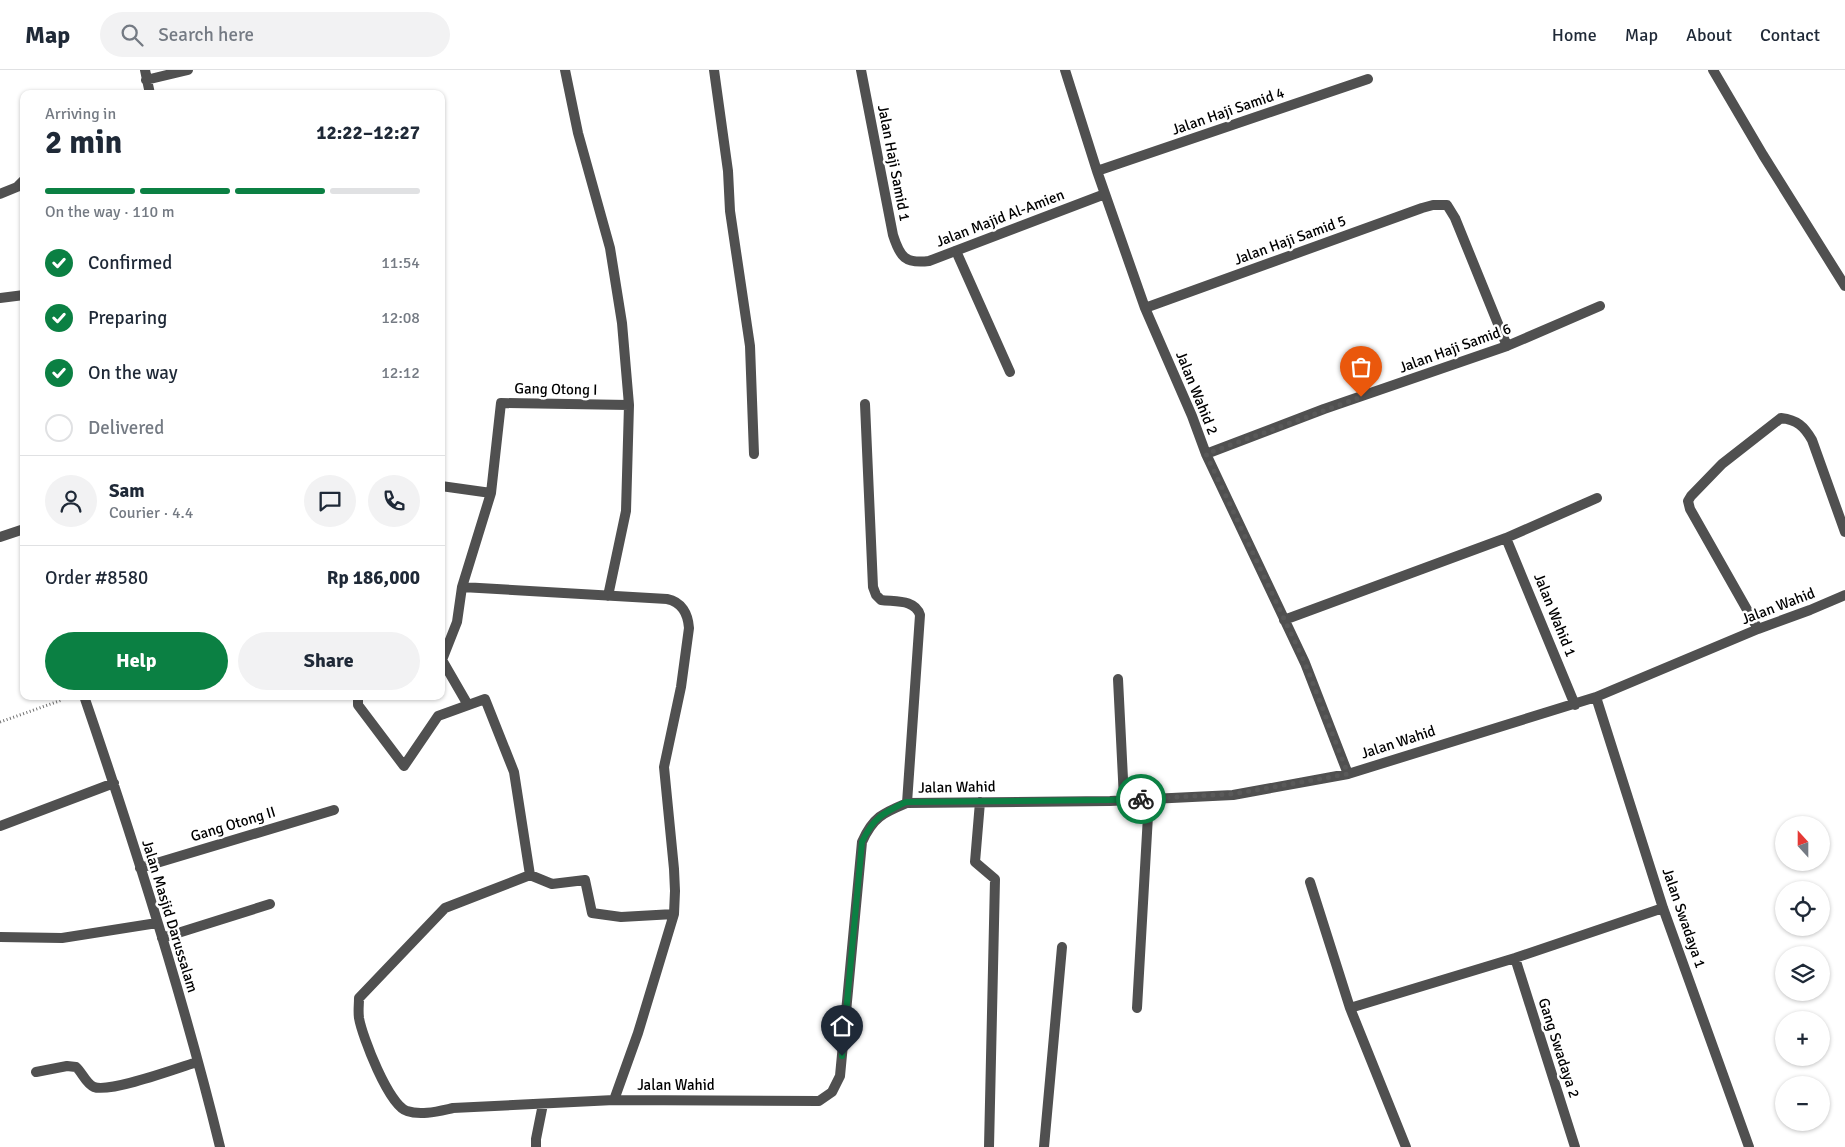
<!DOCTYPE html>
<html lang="en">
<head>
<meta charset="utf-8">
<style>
	:root { --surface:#fff; --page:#f2f2f3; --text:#1f2937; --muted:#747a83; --line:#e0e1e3; --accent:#0b8043 }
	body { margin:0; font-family:Signika,sans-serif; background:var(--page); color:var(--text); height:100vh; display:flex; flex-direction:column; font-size:19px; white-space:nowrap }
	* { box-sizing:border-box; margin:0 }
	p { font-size:16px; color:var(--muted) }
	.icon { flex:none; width:28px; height:28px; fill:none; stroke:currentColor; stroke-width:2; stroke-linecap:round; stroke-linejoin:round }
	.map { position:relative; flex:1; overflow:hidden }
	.sheet { position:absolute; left:20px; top:20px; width:425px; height:610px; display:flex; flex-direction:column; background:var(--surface); border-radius:10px; box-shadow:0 1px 4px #0004 }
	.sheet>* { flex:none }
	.needle { width:32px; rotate:339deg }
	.controls { position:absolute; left:1775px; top:746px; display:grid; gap:10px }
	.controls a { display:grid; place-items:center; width:55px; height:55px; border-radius:50%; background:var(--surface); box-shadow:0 1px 4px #0004; font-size:25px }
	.pin { position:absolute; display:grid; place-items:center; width:42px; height:42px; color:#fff; margin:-51px -21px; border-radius:50% 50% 50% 0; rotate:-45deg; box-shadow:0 0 5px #0007 }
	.pin .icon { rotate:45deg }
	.courier { position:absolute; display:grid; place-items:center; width:50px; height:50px; margin:-25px; border:4px solid #0b8043; border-radius:50%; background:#fff; color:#222; box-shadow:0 1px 6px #0007 }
	.overview em { font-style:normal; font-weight:700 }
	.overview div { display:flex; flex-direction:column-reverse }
	.overview { display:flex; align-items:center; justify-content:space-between; height:85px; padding:0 25px }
	h1 { font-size:32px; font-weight:700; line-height:38px }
	.bar { display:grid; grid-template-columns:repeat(4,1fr); gap:8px 5px; align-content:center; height:60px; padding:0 25px }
	.bar i { height:6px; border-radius:4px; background:var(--line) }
	.bar .selected { background:var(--accent) }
	.bar p { grid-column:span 4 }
	.line { display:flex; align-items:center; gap:12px; padding:0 25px; border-top:1px solid var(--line) }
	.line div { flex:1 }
	.round { display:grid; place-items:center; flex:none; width:52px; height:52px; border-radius:26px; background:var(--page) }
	ol { padding:0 25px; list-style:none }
	li { display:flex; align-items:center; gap:15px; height:55px }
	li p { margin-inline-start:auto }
	li .icon { padding:5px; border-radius:50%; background:var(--accent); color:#fff; stroke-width:4 }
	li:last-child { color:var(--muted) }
	li i { width:28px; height:28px; border:2px solid var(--line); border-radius:50% }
	.primary-button { display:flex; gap:10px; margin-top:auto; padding:10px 25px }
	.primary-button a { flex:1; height:58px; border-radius:30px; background:var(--accent); color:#fff; font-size:20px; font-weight:700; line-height:58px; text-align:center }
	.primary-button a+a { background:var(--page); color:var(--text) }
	header { display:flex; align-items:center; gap:30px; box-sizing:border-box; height:70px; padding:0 25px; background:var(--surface); border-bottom:1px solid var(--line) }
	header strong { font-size:24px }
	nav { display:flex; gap:28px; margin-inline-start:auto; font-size:18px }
	.search { width:350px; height:45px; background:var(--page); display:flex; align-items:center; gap:12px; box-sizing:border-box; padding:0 18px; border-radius:28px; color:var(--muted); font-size:19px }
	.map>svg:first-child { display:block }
</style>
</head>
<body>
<header>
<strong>Map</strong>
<div class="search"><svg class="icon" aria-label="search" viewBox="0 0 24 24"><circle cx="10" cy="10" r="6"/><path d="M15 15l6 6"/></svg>Search here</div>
<nav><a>Home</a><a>Map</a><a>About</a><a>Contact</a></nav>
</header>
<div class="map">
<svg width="1845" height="1077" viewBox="0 0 1845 1077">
	<rect width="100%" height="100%" fill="#fff"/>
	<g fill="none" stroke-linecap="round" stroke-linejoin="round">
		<path stroke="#727272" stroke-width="3" stroke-dasharray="1 2.5" stroke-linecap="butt" d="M0 652 62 630"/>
		<path stroke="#505050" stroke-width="10" d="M956 181 1010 302"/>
		<path stroke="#505050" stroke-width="10" d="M145 0 150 24
			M565 0 578 63 610 178 622 253 629 335 626 441 608 526
			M714 0 728 101 730 141 750 276 754 384
			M861 0 893 165C900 187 905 194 929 191L1105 124
			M1065 0 1097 101 1145 238 1192 346 1206 384 1305 593 1348 704
			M1713 0 1763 85 1845 216
			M146 10 188 0
			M1097 101 1368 9
			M0 124 17 117 24 110
			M0 228 24 225
			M1145 238 1422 138 1433 135H1447L1455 148 1507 276
			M865 334 873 517 876 525 881 530C895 532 915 529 920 545L907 733
			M1206 384 1324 339 1507 276 1600 236
			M441 416 491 423 501 333 629 335
			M491 423 462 517 667 529C682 532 688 544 689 558L681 617 664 697 674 799 675 821 674 844 638 963 614 1030
			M0 467 24 459
			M1506 468 1575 635
			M462 517 457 552 442 590 468 635
			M1284 550 1506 468 1597 428
			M1758 559 1690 439 1688 431 1691 426 1722 394 1781 348C1797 350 1804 356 1812 370L1845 462
			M1118 609 1124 729
			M84 626C135 775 183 925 220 1077
			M358 626V635L404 696 438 646 485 629 514 702 530 805
			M1596 627 1663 838 1749 1077
			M980 732 975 792 995 809 989 1077
			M0 756 114 713
			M140 798 334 740
			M1310 812 1350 938 1406 1077
			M674 844 621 847 592 843 585 810 552 814 530 805 445 838 359 928C359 935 358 941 359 948 362 966 389 1036 407 1041 421 1046 439 1041 453 1038L614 1030 819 1031 832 1022 840 1006 862 772C873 747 883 743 907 733L1110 731 1233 725 1348 704 1596 627 1758 559 1810 540 1845 525
			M0 867 62 868 157 853
			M162 868 270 834
			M1515 888 1575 1077
			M1137 938 1149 728
			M1350 938 1515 888 1663 838
			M36 1002 67 996 76 997C82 1002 86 1014 94 1017 110 1023 178 998 197 992
			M536 1077V1069L543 1034
			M1044 1077 1062 877"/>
	</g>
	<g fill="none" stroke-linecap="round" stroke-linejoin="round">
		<path stroke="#595959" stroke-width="5" stroke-dasharray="0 9" d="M1141 729 1233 724 1348 704 1305 593 1206 384 1361 327"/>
		<path stroke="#0b8043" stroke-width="6" d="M842 986 862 772C873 748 883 743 906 732L1110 730 1141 729"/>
	</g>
	<g text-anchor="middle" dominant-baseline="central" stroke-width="5" stroke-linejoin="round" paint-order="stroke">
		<g font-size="15" fill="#000" stroke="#fff">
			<text transform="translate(1228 41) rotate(-19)">Jalan Haji Samid 4</text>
			<text transform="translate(894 93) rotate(79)">Jalan Haji Samid 1</text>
			<text transform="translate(1000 148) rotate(-21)">Jalan Majid Al-Amien</text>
			<text transform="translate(1290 170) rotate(-20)">Jalan Haji Samid 5</text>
			<text transform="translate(1455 278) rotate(-20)">Jalan Haji Samid 6</text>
			<text transform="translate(556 319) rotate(1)">Gang Otong I</text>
			<text transform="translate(1197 323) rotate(68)">Jalan Wahid 2</text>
			<text transform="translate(1778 536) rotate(-21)">Jalan Wahid</text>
			<text transform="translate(1555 545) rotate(68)">Jalan Wahid 1</text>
			<text transform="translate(1398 672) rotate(-18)">Jalan Wahid</text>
			<text transform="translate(957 717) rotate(-1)">Jalan Wahid</text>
			<text transform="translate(233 754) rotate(-17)">Gang Otong II</text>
			<text transform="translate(170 846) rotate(73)">Jalan Masjid Darussalam</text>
			<text transform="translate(1684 848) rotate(71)">Jalan Swadaya 1</text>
			<text transform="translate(1559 978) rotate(72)">Gang Swadaya 2</text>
			<text x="676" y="1015">Jalan Wahid</text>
		</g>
	</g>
</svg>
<div class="controls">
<a><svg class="needle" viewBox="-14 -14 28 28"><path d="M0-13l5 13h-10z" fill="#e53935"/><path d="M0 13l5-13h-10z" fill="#747a83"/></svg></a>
<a><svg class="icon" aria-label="locate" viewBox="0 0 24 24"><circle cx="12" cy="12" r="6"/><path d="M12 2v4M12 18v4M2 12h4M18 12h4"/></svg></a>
<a><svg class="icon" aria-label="layers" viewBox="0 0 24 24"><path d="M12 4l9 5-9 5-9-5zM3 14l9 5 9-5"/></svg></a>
<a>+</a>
<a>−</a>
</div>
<div class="pin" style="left:1361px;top:327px;background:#ea580c"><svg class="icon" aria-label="bag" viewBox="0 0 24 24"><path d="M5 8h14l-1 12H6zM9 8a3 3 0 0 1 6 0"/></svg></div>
<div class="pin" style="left:842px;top:986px;background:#1f2937"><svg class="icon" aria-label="home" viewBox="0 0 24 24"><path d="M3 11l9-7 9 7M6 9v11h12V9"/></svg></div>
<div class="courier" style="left:1141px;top:729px"><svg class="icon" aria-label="bike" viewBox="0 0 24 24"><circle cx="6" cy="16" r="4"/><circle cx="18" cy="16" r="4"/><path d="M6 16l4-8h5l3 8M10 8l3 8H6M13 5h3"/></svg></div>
<section class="sheet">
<div class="overview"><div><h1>2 min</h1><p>Arriving in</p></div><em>12:22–12:27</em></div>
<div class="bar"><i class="selected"></i><i class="selected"></i><i class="selected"></i><i></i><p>On the way · 110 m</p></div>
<ol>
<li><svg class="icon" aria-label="check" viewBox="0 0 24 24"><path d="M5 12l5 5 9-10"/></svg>Confirmed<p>11:54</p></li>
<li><svg class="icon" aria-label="check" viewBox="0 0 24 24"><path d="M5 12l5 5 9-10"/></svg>Preparing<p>12:08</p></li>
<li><svg class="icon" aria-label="check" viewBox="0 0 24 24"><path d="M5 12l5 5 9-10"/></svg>On the way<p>12:12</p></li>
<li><i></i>Delivered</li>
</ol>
<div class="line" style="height:90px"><a class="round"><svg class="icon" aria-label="person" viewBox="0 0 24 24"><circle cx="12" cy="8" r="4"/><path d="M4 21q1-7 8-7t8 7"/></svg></a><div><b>Sam</b><p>Courier · 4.4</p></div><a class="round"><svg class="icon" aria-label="chat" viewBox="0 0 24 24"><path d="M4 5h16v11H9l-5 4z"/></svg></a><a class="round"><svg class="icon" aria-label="phone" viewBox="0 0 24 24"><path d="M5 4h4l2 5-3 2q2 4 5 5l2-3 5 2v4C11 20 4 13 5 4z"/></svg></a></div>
<div class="line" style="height:65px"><div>Order #8580</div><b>Rp 186,000</b></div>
<div class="primary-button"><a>Help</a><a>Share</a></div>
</section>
</div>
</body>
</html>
